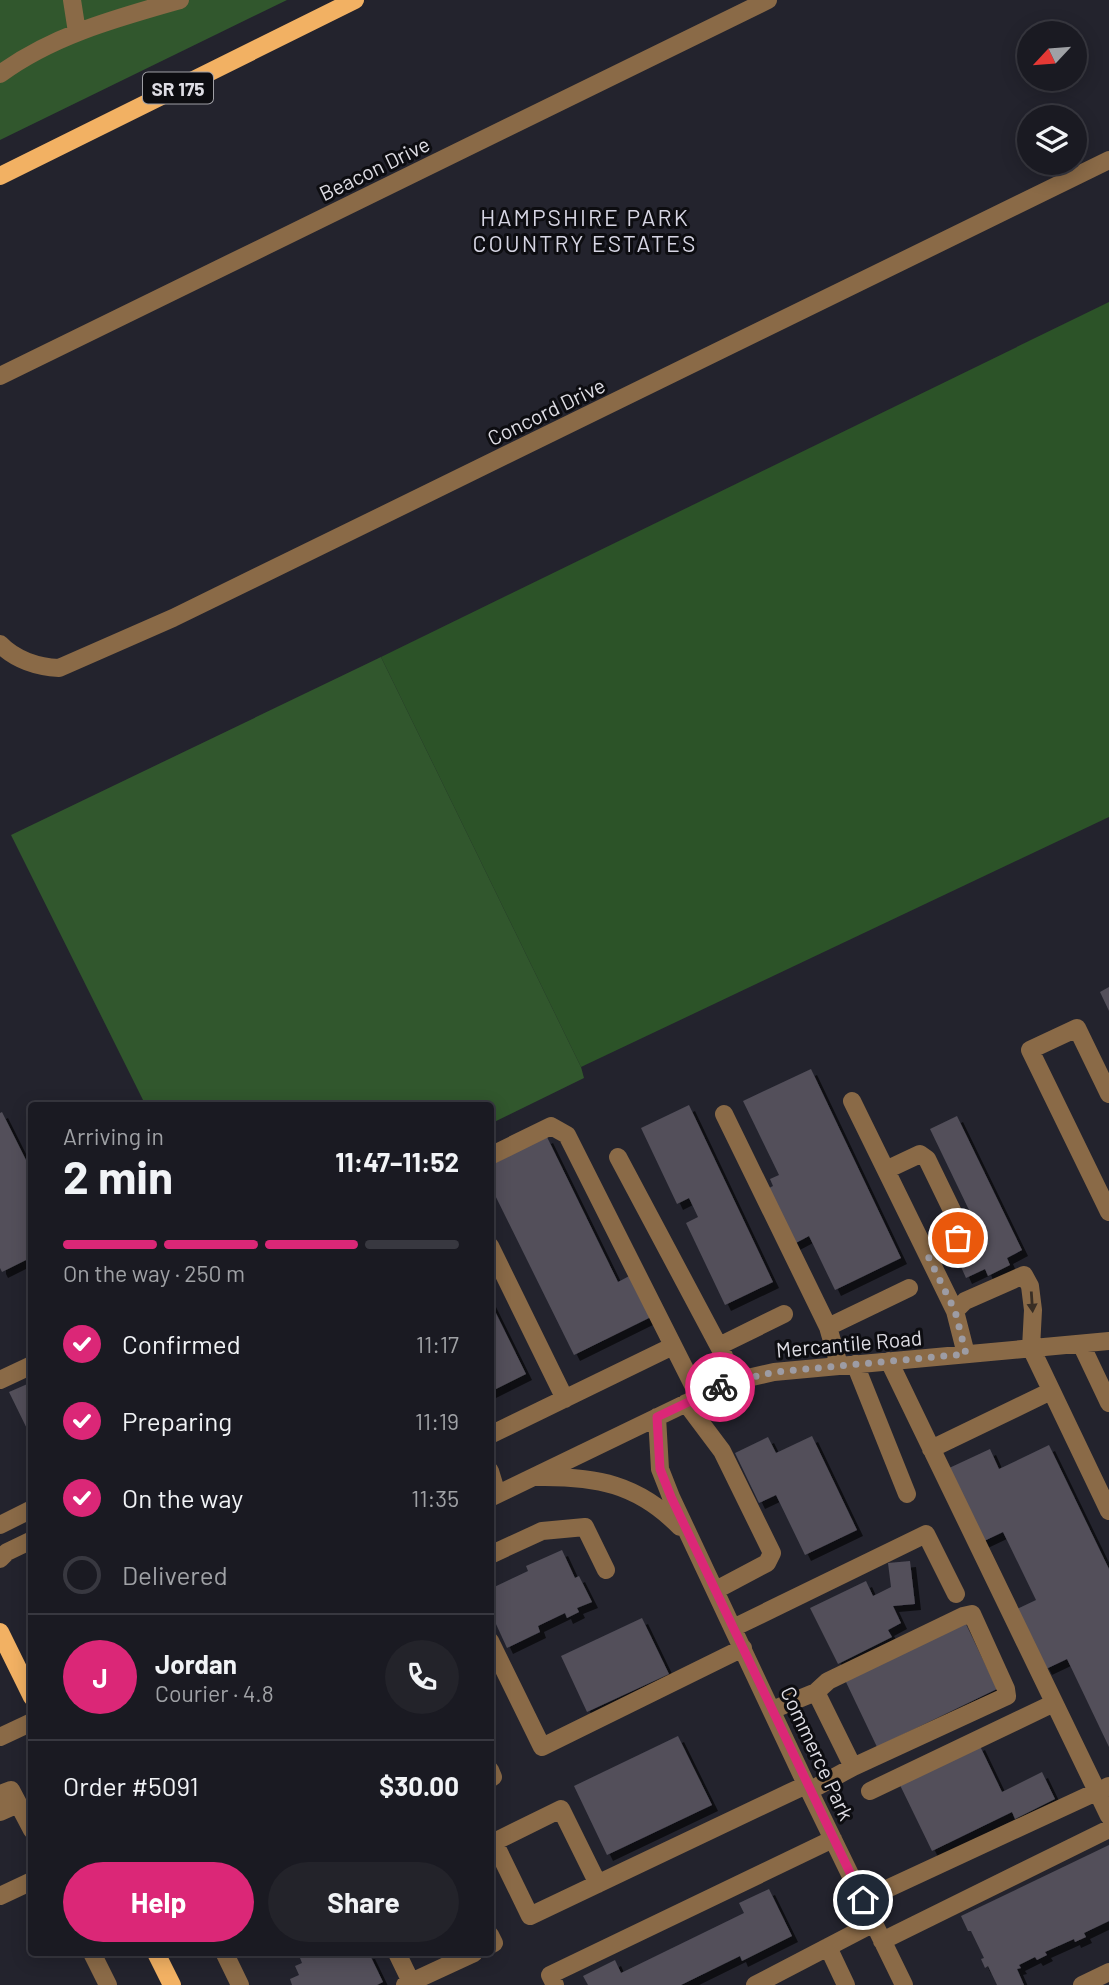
<!DOCTYPE html>
<html lang="en">
<head>
<meta charset="utf-8">
<style>
	:root { --surface:#1a1a22; --page:#23232a; --text:#f1f3f6; --muted:#9fa1a5; --line:#383840; --accent:#db2777 }
	body { margin:0; font-family:Barlow,sans-serif; background:var(--page); color:var(--text); height:100vh; display:flex; flex-direction:column; font-size:26px; white-space:nowrap }
	* { box-sizing:border-box; margin:0 }
	p { font-size:23px; color:var(--muted) }
	.icon { flex:none; width:38px; height:38px; fill:none; stroke:currentColor; stroke-width:2; stroke-linecap:round; stroke-linejoin:round }
	.map { position:relative; flex:1; overflow:hidden }
	.drawer { position:absolute; left:28px; top:1102px; width:466px; height:854px; display:flex; flex-direction:column; background:var(--surface); border-radius:7px; box-shadow:0 4px 18px #0003,0 0 0 2px var(--line) }
	.drawer>* { flex:none }
	.needle { width:46px; rotate:244deg }
	.buttons { position:absolute; left:1017px; top:21px; display:grid; gap:14px }
	.buttons a { display:grid; place-items:center; width:70px; height:70px; border-radius:50%; background:var(--surface); box-shadow:0 4px 18px #0003,0 0 0 2px var(--line); font-size:35px }
	.pin { position:absolute; display:grid; place-items:center; width:60px; height:60px; color:#fff; margin:-30px; border:4px solid #fff; border-radius:50%; box-shadow:0 2px 7px #0007 }
	.courier { position:absolute; display:grid; place-items:center; width:70px; height:70px; margin:-35px; border:5px solid #db2777; border-radius:50%; background:#fff; color:#222; box-shadow:0 2px 9px #0007 }
	.headline em { font-style:normal; font-weight:700 }
	.headline div { display:flex; flex-direction:column-reverse }
	.headline { display:flex; align-items:center; justify-content:space-between; height:119px; padding:0 35px }
	h1 { font-size:46px; font-weight:700; line-height:52px }
	.bar { display:grid; grid-template-columns:repeat(4,1fr); gap:10px 7px; align-content:center; height:84px; padding:0 35px }
	.bar i { height:9px; border-radius:5px; background:var(--line) }
	.bar .selected { background:var(--accent) }
	.bar p { grid-column:span 4 }
	.line { display:flex; align-items:center; gap:18px; padding:0 35px; border-top:2px solid var(--line) }
	.line div { flex:1 }
	.round { display:grid; place-items:center; flex:none; width:74px; height:74px; border-radius:37px; background:var(--page) }
	ol { padding:0 35px; list-style:none }
	li { display:flex; align-items:center; gap:21px; height:77px }
	li p { margin-inline-start:auto }
	li .icon { padding:7px; border-radius:50%; background:var(--accent); color:#fff; stroke-width:4 }
	li:last-child { color:var(--muted) }
	li i { width:38px; height:38px; border:4px solid var(--line); border-radius:50% }
	.cta { display:flex; gap:14px; margin-top:auto; padding:14px 35px }
	.cta a { flex:1; height:80px; border-radius:42px; background:var(--accent); color:#fff; font-size:28px; font-weight:700; line-height:80px; text-align:center }
	.cta a+a { background:var(--page); color:var(--text) }
	.map>svg:first-child { display:block }
</style>
</head>
<body>
<div class="map">
<svg width="1109" height="1985" viewBox="0 0 1109 1985">
	<defs>
		<filter id="shadow"><feDropShadow dx="6" dy="6" stdDeviation="0" flood-color="#0009"/></filter>
	</defs>
	<rect width="100%" height="100%" fill="#23232d"/>
	<path fill="#31572d" d="M0 0H287L0 140Z
		M381 657 581 1067 584 1078 490 1124V1106H146L11 835Z"/>
	<path fill="#2c5328" d="M1109 302V817L581 1067 381 657Z"/>
	<path fill="#524f5a" filter="url(#shadow)" d="M1109 987V1011L1100 992Z
		M811 1069 901 1258 835 1290 809 1236 792 1245 765 1190 773 1186 770 1179 779 1175 743 1101Z
		M689 1105 773 1282 725 1305 686 1223 698 1217 689 1198 677 1204 641 1128Z
		M2 1112 32 1172V1271L26 1260 2 1272 0 1268V1113Z
		M957 1116 1022 1250 1007 1258 1010 1265 988 1276 985 1269 966 1278 954 1251 982 1237 930 1129Z
		M547 1137 618 1282 633 1274 653 1316 574 1355 490 1185V1165Z
		M490 1301 526 1374 490 1392Z
		M32 1382V1439L9 1392Z
		M812 1436 857 1530 805 1555 776 1495 759 1503 735 1453 768 1437 776 1453Z
		M1049 1445 1109 1569V1747L1067 1659 1046 1669 1017 1609 1036 1600 1003 1532 982 1542 947 1469 990 1449 999 1469Z
		M562 1550 575 1578 579 1576 592 1602 577 1608 579 1612 567 1618 565 1613 538 1626 540 1632 507 1648 490 1611V1589L528 1571 526 1566Z
		M910 1561 915 1604 893 1606 901 1623 888 1630 892 1637 838 1664 810 1608 866 1581 873 1596 891 1587 888 1563Z
		M642 1618 669 1674 587 1712 561 1656Z
		M965 1622 997 1689 877 1747 845 1680Z
		M678 1736 712 1805 607 1855 574 1786Z
		M979 1744 1002 1792 1042 1772 1055 1799 1015 1819 1012 1812 932 1851 899 1783Z
		M1109 1845V1921L1084 1933 1086 1937 1075 1942 1074 1939 1045 1952 1047 1955 1037 1960 1035 1957 1019 1965 1021 1968 1017 1969 1024 1985H997L988 1966 985 1968 981 1959 984 1958 971 1931H968L961 1916Z
		M769 1889 792 1936 742 1961 740 1956 681 1985H588L583 1976 615 1960 621 1973 744 1913 739 1903Z
		M298 1953H369L383 1982 377 1985H292L290 1979 299 1975 295 1966 302 1963Z"/>
	<g fill="none" stroke-linecap="round" stroke-linejoin="round">
		<path stroke="#8a6a47" stroke-width="18" d="M72 0 77 32
			M0 74C53 35 117 18 180 0
			M0 376 768 0
			M0 644C15 660 38 667 59 668L173 618 1109 160
			M1109 1094 1077 1028 1030 1050 1109 1212
			M852 1101 955 1311
			M724 1114 828 1327 839 1365
			M490 1156 551 1126 567 1135 699 1397
			M618 1157 724 1356 730 1382
			M886 1170 920 1154 927 1159 962 1231 958 1238 927 1254
			M490 1246 565 1399
			M828 1327 909 1288
			M1081 1344 1109 1403
			M719 1346 784 1314
			M966 1354 955 1311 965 1301 1024 1275 1030 1286 1033 1310 1031 1348 1109 1511
			M889 1361 1109 1816
			M855 1364 907 1494
			M0 1380 32 1365
			M686 1403 722 1451 772 1553 767 1563 716 1590
			M657 1417 660 1469 671 1497 805 1782 904 1985
			M490 1435 673 1346
			M931 1449 1051 1391
			M490 1471 497 1494
			M537 1477C596 1476 638 1484 680 1527
			M490 1498 730 1382 774 1372 1109 1341
			M0 1525 32 1509
			M490 1555 542 1531 585 1527 606 1570
			M0 1559 7 1552 32 1540
			M733 1628 926 1534 956 1594
			M490 1641 542 1747 743 1648
			M772 1710 816 1692
			M0 1737 32 1722
			M490 1770 493 1777 490 1778
			M809 1791 853 1767 1007 1696 1006 1689 972 1614 963 1616 828 1681 816 1692 853 1767
			M870 1791 1054 1703
			M0 1794 11 1790 32 1830
			M0 1812 18 1804
			M598 1884 561 1809 494 1842 530 1916 791 1792 806 1785
			M0 1896 32 1881
			M863 1900 1109 1786
			M490 1935 494 1943 490 1945
			M882 1941 1109 1829
			M828 1947 846 1985
			M92 1953 108 1985
			M227 1953 225 1954 240 1985
			M397 1953 411 1982
			M405 1985 474 1953
			M555 1985 550 1975 833 1839
			M755 1985 874 1923
			M1082 1985 1109 1972"/>
		<path stroke="#f2b163" stroke-width="18" d="M0 176 355 0
			M0 1632 32 1697
			M156 1953 172 1985"/>
	</g>
	<defs><path id="oneway-solid" d="M-6-.8H1V-3.2L6.5 0L1 3.2V.8H-6Z" transform="scale(1.75)"/></defs>
	<use fill="#392e24" href="#oneway-solid" transform="translate(1032 1302) rotate(86)"/>
	<g fill="none" stroke-linecap="round" stroke-linejoin="round">
		<path stroke="#9d9ca4" stroke-width="7" stroke-dasharray="0 12.6" d="M720 1387 730 1382 775 1372 966 1354 955 1311 927 1254 958 1238"/>
		<path stroke="#db2777" stroke-width="9" d="M720 1387 657 1417 660 1469 671 1497 863 1900"/>
	</g>
	<g text-anchor="middle" dominant-baseline="central" stroke-width="6" stroke-linejoin="round" paint-order="stroke">
		<rect fill="#0d0d11" stroke="#9f9fa5" stroke-width="2" x="143" y="72.5" width="70" height="31" rx="5"/>
		<g font-size="19" font-weight="bold" fill="#dedde4">
			<text x="178" y="88">SR 175</text>
		</g>
		<g font-size="21" fill="#dedde4" stroke="#0d0d11">
			<text transform="translate(374 168) rotate(-26)">Beacon Drive</text>
			<text transform="translate(546 411) rotate(-26)">Concord Drive</text>
			<text transform="translate(849 1343) rotate(-5)">Mercantile Road</text>
			<text transform="translate(818 1753) rotate(65)">Commerce Park</text>
		</g>
		<g font-size="23" letter-spacing="2" fill="#d6d5e3" stroke="#0d0d11">
			<text x="585" y="217">HAMPSHIRE PARK<tspan x="585" dy="26">COUNTRY ESTATES</tspan></text>
		</g>
	</g>
</svg>
<div class="buttons">
<a><svg class="needle" viewBox="-14 -14 28 28"><path d="M0-13l5 13h-10z" fill="#e53935"/><path d="M0 13l5-13h-10z" fill="#9fa1a5"/></svg></a>
<a><svg class="icon" aria-label="layers" viewBox="0 0 24 24"><path d="M12 4l9 5-9 5-9-5zM3 14l9 5 9-5"/></svg></a>
</div>
<div class="pin" style="left:958px;top:1238px;background:#ea580c"><svg class="icon" aria-label="bag" viewBox="0 0 24 24"><path d="M5 8h14l-1 12H6zM9 8a3 3 0 0 1 6 0"/></svg></div>
<div class="pin" style="left:863px;top:1900px;background:#1f2937"><svg class="icon" aria-label="home" viewBox="0 0 24 24"><path d="M3 11l9-7 9 7M6 9v11h12V9"/></svg></div>
<div class="courier" style="left:720px;top:1387px"><svg class="icon" aria-label="bike" viewBox="0 0 24 24"><circle cx="6" cy="16" r="4"/><circle cx="18" cy="16" r="4"/><path d="M6 16l4-8h5l3 8M10 8l3 8H6M13 5h3"/></svg></div>
<section class="drawer">
<div class="headline"><div><h1>2 min</h1><p>Arriving in</p></div><em>11:47–11:52</em></div>
<div class="bar"><i class="selected"></i><i class="selected"></i><i class="selected"></i><i></i><p>On the way · 250 m</p></div>
<ol>
<li><svg class="icon" aria-label="check" viewBox="0 0 24 24"><path d="M5 12l5 5 9-10"/></svg>Confirmed<p>11:17</p></li>
<li><svg class="icon" aria-label="check" viewBox="0 0 24 24"><path d="M5 12l5 5 9-10"/></svg>Preparing<p>11:19</p></li>
<li><svg class="icon" aria-label="check" viewBox="0 0 24 24"><path d="M5 12l5 5 9-10"/></svg>On the way<p>11:35</p></li>
<li><i></i>Delivered</li>
</ol>
<div class="line" style="height:126px"><b class="round" style="background:var(--accent);color:#fff">J</b><div><b>Jordan</b><p>Courier · 4.8</p></div><a class="round"><svg class="icon" aria-label="phone" viewBox="0 0 24 24"><path d="M5 4h4l2 5-3 2q2 4 5 5l2-3 5 2v4C11 20 4 13 5 4z"/></svg></a></div>
<div class="line" style="height:91px"><div>Order #5091</div><b>$30.00</b></div>
<div class="cta"><a>Help</a><a>Share</a></div>
</section>
</div>
</body>
</html>
